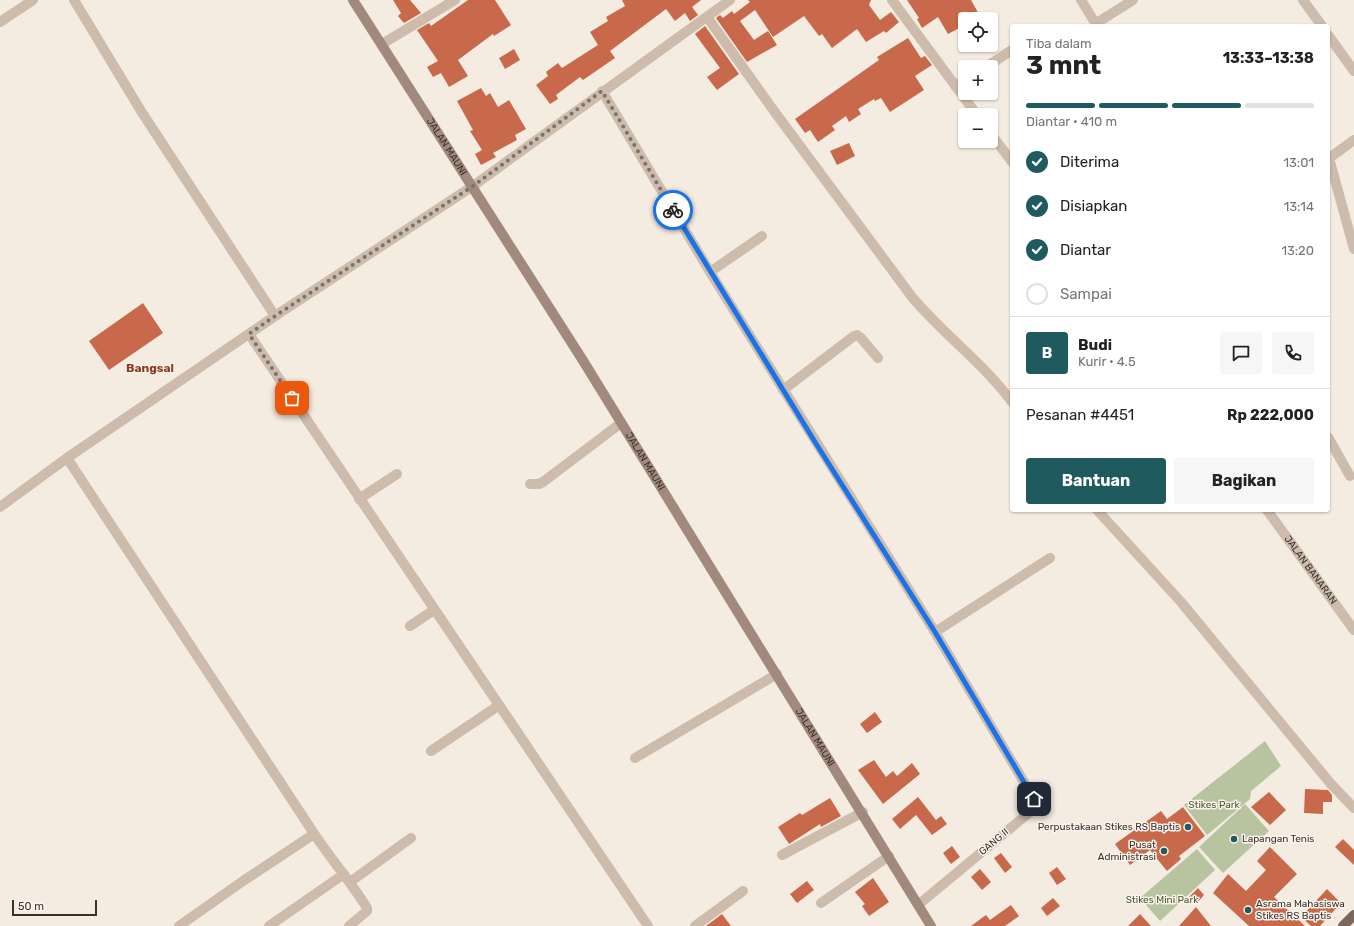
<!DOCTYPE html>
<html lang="id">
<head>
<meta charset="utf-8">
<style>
	:root { --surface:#fff; --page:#f6f6f6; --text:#222; --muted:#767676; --line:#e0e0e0; --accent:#1f5a5e }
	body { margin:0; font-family:Rubik,sans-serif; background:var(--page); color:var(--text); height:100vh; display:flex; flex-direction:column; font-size:15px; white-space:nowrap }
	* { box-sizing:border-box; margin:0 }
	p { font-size:13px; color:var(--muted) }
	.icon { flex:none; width:22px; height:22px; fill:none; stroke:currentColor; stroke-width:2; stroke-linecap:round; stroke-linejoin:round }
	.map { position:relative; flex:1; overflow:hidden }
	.details { position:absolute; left:1010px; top:24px; width:320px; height:488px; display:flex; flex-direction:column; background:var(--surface); border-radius:4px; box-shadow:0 1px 3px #0004 }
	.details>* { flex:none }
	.buttons { position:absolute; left:958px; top:12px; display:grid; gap:8px }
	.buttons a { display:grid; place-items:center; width:40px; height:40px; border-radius:4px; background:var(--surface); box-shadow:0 1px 3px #0004; font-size:20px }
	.scale { position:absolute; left:12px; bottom:10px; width:85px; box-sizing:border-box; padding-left:4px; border:2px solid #3b302b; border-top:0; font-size:11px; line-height:14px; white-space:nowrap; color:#3b302b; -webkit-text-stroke:3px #fbf5ee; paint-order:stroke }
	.pin { position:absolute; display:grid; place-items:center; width:34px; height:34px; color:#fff; margin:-17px; border-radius:8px; box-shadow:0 2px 6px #0006 }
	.courier { position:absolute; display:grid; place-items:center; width:40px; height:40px; margin:-20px; border:3px solid #1a73e8; border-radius:50%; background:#fff; color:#222; box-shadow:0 1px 5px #0007 }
	.summary em { font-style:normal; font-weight:700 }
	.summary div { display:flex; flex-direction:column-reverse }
	.summary { display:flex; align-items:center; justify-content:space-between; height:68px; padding:0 16px }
	h1 { font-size:26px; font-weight:700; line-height:30px }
	.bar { display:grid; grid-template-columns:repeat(4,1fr); gap:6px 4px; align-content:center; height:48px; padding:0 16px }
	.bar i { height:5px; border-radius:3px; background:var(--line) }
	.bar .current { background:var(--accent) }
	.bar p { grid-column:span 4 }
	.line { display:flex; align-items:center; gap:10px; padding:0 16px; border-top:1px solid var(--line) }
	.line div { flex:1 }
	.round { display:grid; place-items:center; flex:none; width:42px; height:42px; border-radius:4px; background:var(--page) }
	ol { padding:0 16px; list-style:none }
	li { display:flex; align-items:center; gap:12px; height:44px }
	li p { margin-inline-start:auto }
	li .icon { padding:4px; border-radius:50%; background:var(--accent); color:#fff; stroke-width:4 }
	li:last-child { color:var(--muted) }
	li i { width:22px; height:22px; border:2px solid var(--line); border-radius:50% }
	.button { display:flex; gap:8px; margin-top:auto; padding:8px 16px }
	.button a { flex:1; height:46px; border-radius:4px; background:var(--accent); color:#fff; font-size:16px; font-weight:700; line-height:46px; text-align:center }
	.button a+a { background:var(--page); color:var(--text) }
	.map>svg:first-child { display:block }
</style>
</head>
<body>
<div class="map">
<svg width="1354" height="926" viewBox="0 0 1354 926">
	<rect width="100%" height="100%" fill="#f4ebe1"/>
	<path fill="#b8c4a0" d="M1265 741 1281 766 1251 791 1250 799 1207 835 1184 805Z
		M1245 804 1269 831 1223 873 1199 847Z
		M1197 849 1215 870 1160 921 1140 898Z"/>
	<path fill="#c8694b" d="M393 0H410L421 13 404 23 398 16 401 13Z
		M468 0H495L511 25 494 36 493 34 458 60 468 76 449 87 441 73 433 77 427 67 438 61 417 30 429 23 431 26Z
		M622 0H701L692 7 698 15 690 21 685 13 675 21 666 9 610 51 615 58 583 80 580 77 556 95 558 99 550 104 536 85 548 76 546 72 558 63 562 68 598 45 590 32 608 21 606 17 625 6Z
		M748 0H871L869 5 880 20 891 12 899 22 886 33 884 31 866 42 857 29 832 48 822 34 819 36 804 16 773 37 755 10 740 21 754 40 768 31 777 45 747 62 716 18 720 15 723 18 732 11 734 14 750 2Z
		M907 0H971L980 16 975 19H965V25L948 34 938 17 922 28 917 19 919 18Z
		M705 26 739 74 717 90 707 77 720 68 695 34Z
		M908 38 921 58 925 56 932 65 915 76 924 90 890 112 881 98 875 101 874 99 858 109 861 114 849 122 846 116 832 126 835 130 818 142 810 130 805 133 795 119 879 60 877 57Z
		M514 49 520 60 505 69 499 58Z
		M481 88 486 96 490 93 498 107 509 100 526 129 515 135 517 140 493 153 496 157 481 165 475 154 482 150 470 131 473 130 457 101Z
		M849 143 855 156 837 165 830 151Z
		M143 303 163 333 109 370 89 341Z
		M875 712 882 722 867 733 860 724Z
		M874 760 886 777 893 771 897 776 912 763 920 774 883 804 858 770Z
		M1305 789 1328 790 1332 795V802H1323V814L1304 813Z
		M1269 792 1286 810 1270 825 1251 807Z
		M918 797 936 820 941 816 947 824 932 835 916 815 900 829 892 819Z
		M830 798 841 816 821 827 820 824 789 844 778 827 800 813 802 815Z
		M1183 807 1205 836 1179 856 1181 859 1167 871 1150 850 1130 865 1115 844 1161 811 1167 819Z
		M1343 839 1354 850V865L1335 847Z
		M952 846 960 857 951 864 943 853Z
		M1270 847 1297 874 1274 897 1305 926H1249L1213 893 1228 874 1246 891 1266 870 1257 861Z
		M1001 853 1012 867 1005 873 994 858Z
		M1057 867 1066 879 1057 885 1049 873Z
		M980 869 991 882 982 890 971 877Z
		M873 878 889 902 869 916 862 906 865 904 855 892Z
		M807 881 814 890 797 903 790 894Z
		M1198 888 1204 895 1196 904 1189 897Z
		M1327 889 1341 903 1320 926H1311L1301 917Z
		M1053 898 1060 906 1047 916 1041 908Z
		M1011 905 1019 916 1005 926H971L986 915 990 920Z
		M1196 907 1211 926H1179Z
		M722 914 731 926H706Z
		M1140 914 1151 926H1128Z"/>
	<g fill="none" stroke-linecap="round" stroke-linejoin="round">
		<path stroke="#cdbbac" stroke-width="10" d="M74 0 141 111 275 316
			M1081 0 1097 26
			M1303 0 1322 26
			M707 17 774 111 912 297C943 334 983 363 1012 402
			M0 22 33 0
			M1095 24 1133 0
			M1328 35 1354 71
			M382 44 455 0
			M986 67 1012 50
			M955 86 965 80
			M602 91 710 272 935 632 1034 799V804L1030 812 918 905
			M1329 158 1354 249
			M1328 159 1354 140
			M710 272 762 236
			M249 334 648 926
			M783 390 854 336 857 335 861 338 878 358
			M1328 437 1350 476
			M67 458C148 583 231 707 313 832 330 858 351 882 367 908V911L349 926
			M530 484H539L543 482 621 423
			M359 499 397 474
			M0 507 67 458 275 316 473 186 730 0
			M1097 510 1181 602 1331 784 1354 808
			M410 626 434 610
			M935 632 1050 558
			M431 751 498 706
			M635 758 777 674
			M782 855 863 812
			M350 882 411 838
			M821 903 889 856
			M179 926 243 881 314 834
			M269 926 344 874
			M695 926 743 891"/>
		<g stroke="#cdbbac" stroke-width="10">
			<path d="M892 0 977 115"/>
			<path d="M991 134 1012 162"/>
			<path id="s1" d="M1267 510 1354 630"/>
		</g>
		<path stroke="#a18a7d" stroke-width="10" id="s2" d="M353 0 582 359 931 926"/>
		<path stroke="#7d675c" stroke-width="10" d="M1343 926 1354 915"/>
	</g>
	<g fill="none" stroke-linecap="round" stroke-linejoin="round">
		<path stroke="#7c716b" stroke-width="4" stroke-dasharray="0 7.2" d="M292 398 249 334 275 316 473 186 602 91 673 210"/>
		<path stroke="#1a73e8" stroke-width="5" d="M673 210 815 442 935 632 1034 799"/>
	</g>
	<g fill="#1f5a5e" stroke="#fbf5ee" stroke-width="1.5">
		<circle cx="1188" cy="827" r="4"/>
		<circle cx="1234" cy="839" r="4"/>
		<circle cx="1164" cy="851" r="4"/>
		<circle cx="1248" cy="910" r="4"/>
	</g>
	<g text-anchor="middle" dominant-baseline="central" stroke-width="3" stroke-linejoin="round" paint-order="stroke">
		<g font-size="10" fill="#3b302b" stroke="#fbf5ee">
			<text stroke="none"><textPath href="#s2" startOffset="174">JALAN MAUNI</textPath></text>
			<text stroke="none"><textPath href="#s2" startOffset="546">JALAN MAUNI</textPath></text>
			<text stroke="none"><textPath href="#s1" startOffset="74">JALAN BANARAN</textPath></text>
			<text stroke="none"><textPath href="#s2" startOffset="870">JALAN MAUNI</textPath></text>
			<text transform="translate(994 842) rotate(-40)">GANG II</text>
		</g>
		<g font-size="10" fill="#4a5a2e" stroke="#fbf5ee">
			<text x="1214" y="805">Stikes Park</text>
			<text x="1162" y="900">Stikes Mini Park</text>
		</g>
		<g font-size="10" fill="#3b302b" stroke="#fbf5ee" text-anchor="end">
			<text x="1180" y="827">Perpustakaan Stikes RS Baptis</text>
			<text x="1242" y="839" text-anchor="start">Lapangan Tenis</text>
			<text x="1156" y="845">Pusat<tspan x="1156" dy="12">Administrasi</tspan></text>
			<text x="1256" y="904" text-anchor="start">Asrama Mahasiswa<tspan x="1256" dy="12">Stikes RS Baptis</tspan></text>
		</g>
		<g font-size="12" font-weight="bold" fill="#8c3b22" stroke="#fbf5ee">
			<text x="150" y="368">Bangsal</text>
		</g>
	</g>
</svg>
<div class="buttons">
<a><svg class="icon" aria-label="locate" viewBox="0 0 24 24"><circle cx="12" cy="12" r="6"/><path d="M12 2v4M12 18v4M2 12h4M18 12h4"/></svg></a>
<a>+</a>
<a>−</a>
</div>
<div class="scale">50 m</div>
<div class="pin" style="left:292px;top:398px;background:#ea580c"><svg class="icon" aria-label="bag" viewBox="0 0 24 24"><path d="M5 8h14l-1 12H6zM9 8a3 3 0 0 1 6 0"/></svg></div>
<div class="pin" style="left:1034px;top:799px;background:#1f2937"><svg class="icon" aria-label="home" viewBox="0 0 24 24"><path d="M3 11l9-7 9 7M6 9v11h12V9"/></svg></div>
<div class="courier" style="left:673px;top:210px"><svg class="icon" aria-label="bike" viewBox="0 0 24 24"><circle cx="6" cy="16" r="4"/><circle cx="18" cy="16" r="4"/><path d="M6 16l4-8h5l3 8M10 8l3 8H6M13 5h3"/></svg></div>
<section class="details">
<div class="summary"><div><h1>3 mnt</h1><p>Tiba dalam</p></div><em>13:33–13:38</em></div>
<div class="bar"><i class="current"></i><i class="current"></i><i class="current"></i><i></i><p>Diantar · 410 m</p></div>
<ol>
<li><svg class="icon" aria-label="check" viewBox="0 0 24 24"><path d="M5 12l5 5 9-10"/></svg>Diterima<p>13:01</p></li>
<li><svg class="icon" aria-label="check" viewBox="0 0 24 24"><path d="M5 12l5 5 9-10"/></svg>Disiapkan<p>13:14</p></li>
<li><svg class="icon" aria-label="check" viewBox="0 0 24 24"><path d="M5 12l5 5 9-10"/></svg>Diantar<p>13:20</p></li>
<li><i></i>Sampai</li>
</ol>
<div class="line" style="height:72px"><b class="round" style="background:var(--accent);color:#fff">B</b><div><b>Budi</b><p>Kurir · 4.5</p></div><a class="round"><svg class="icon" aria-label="chat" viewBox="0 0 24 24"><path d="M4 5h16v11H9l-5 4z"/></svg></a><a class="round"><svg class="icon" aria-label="phone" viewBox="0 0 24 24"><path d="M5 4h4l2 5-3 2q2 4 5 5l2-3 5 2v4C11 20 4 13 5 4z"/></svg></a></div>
<div class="line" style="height:52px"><div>Pesanan #4451</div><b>Rp 222,000</b></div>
<div class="button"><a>Bantuan</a><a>Bagikan</a></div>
</section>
</div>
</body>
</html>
